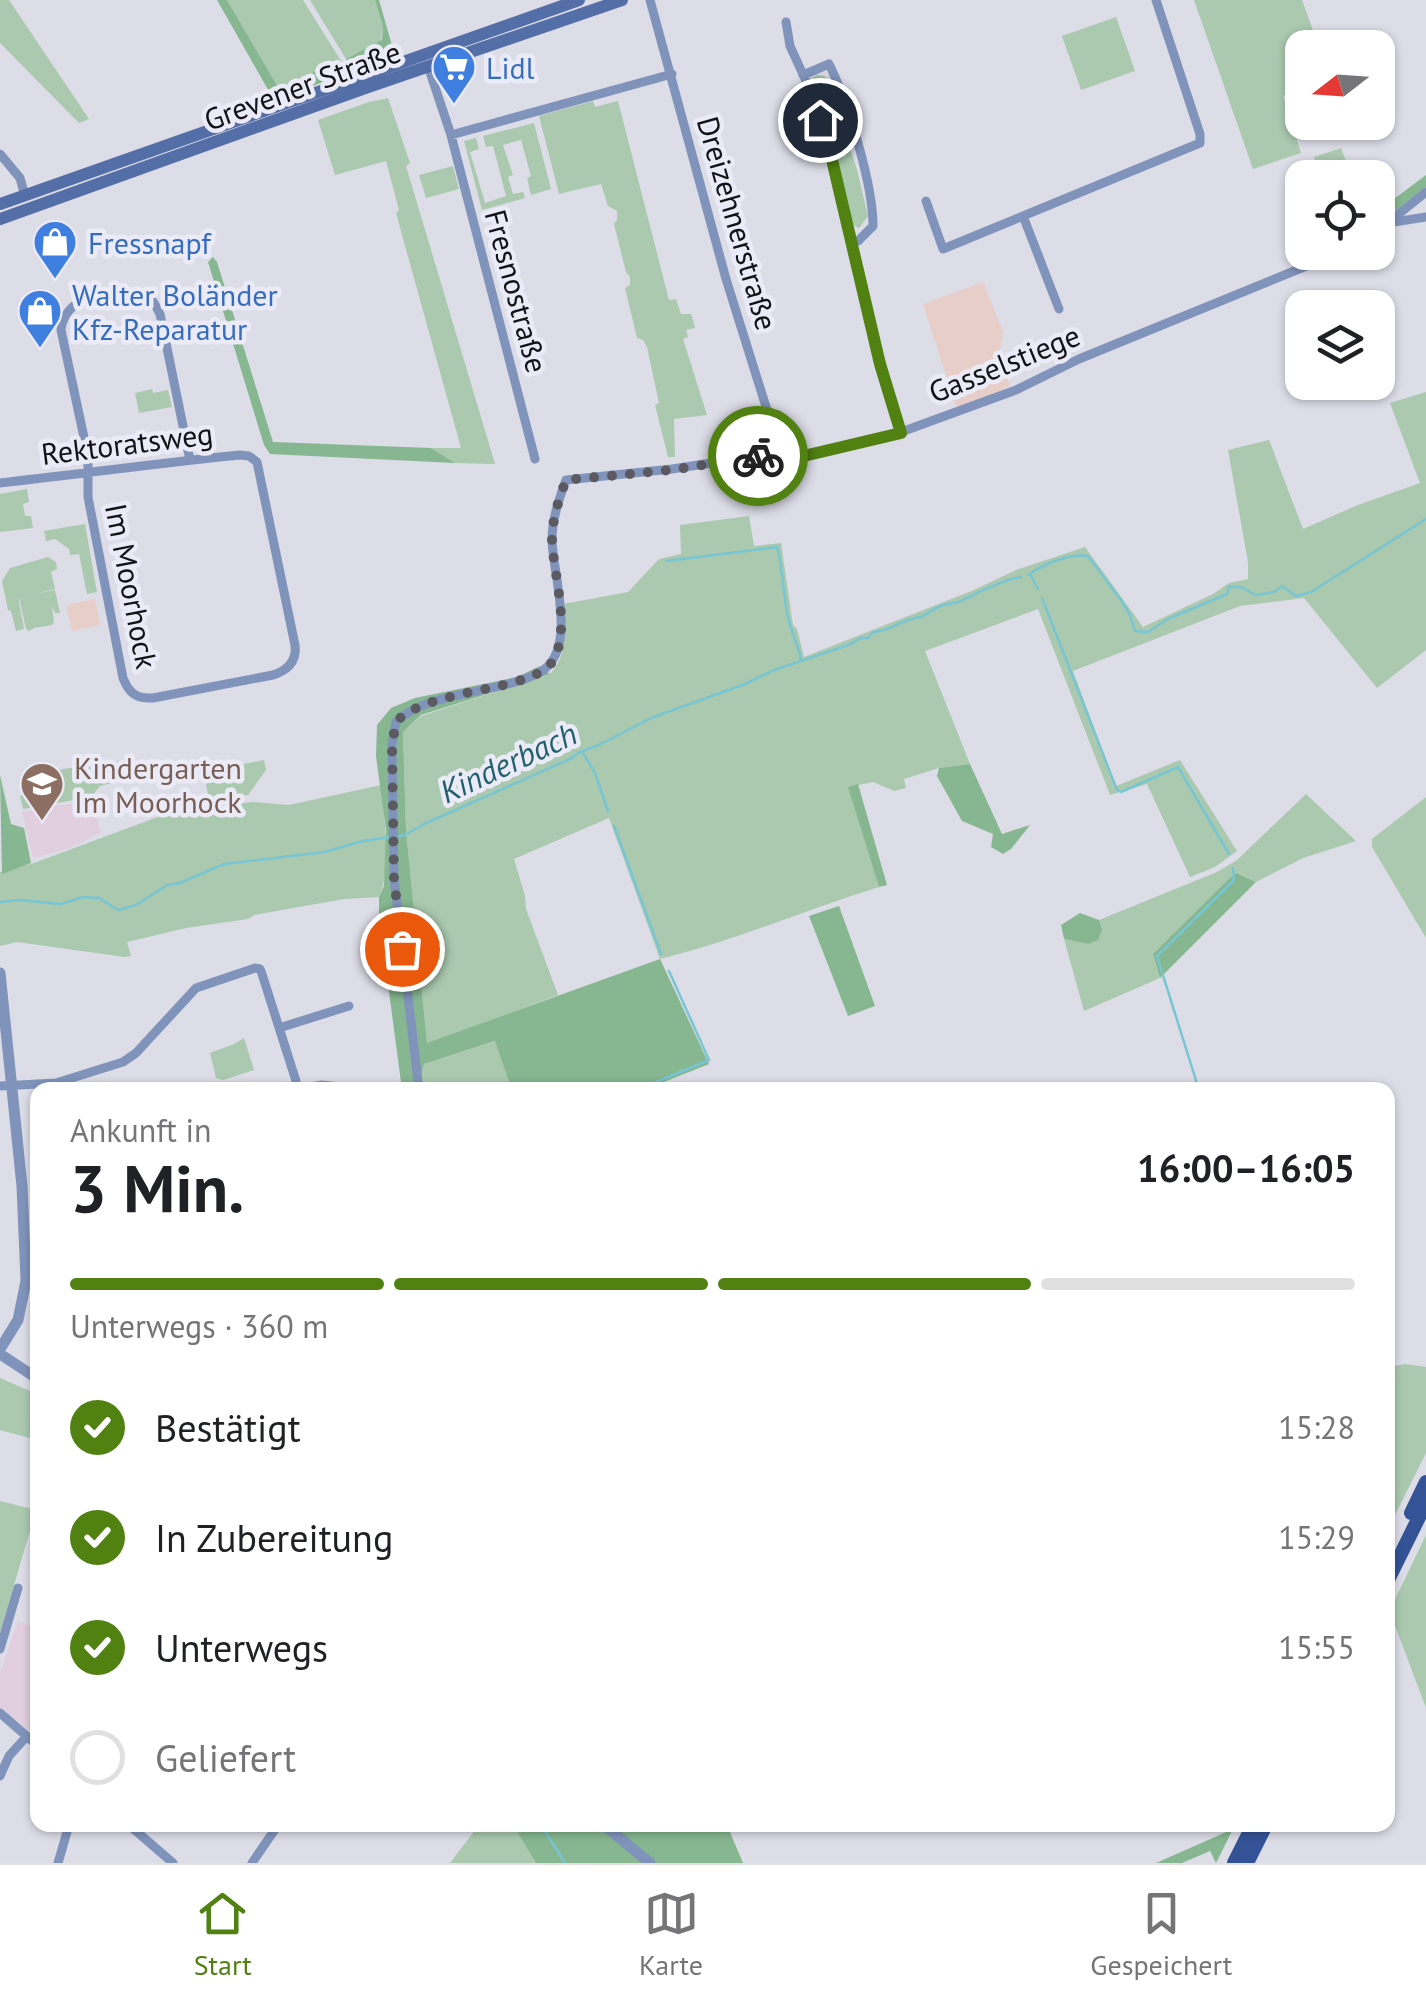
<!DOCTYPE html>
<html lang="de">
<head>
<meta charset="utf-8">
<style>
	:root { --surface:#fff; --page:#f6f6f6; --text:#202124; --muted:#757577; --line:#e0e0e0; --accent:#508111 }
	body { margin:0; font-family:"PT Sans",sans-serif; background:var(--page); color:var(--text); height:100vh; display:flex; flex-direction:column; font-size:38px; white-space:nowrap }
	* { box-sizing:border-box; margin:0 }
	p { font-size:32px; color:var(--muted) }
	.icon { flex:none; width:55px; height:55px; fill:none; stroke:currentColor; stroke-width:2; stroke-linecap:round; stroke-linejoin:round }
	.map { position:relative; flex:1; overflow:hidden }
	.panel { position:absolute; left:30px; top:1082px; width:1365px; height:750px; display:flex; flex-direction:column; background:var(--surface); border-radius:20px; box-shadow:0 2px 8px #0004 }
	.panel>* { flex:none }
	.needle { width:65px; rotate:253deg }
	.buttons { position:absolute; left:1285px; top:30px; display:grid; gap:20px }
	.buttons a { display:grid; place-items:center; width:110px; height:110px; border-radius:20px; background:var(--surface); box-shadow:0 2px 8px #0004; font-size:50px }
	.pin { position:absolute; display:grid; place-items:center; width:85px; height:85px; color:#fff; margin:-42px; border:5px solid #fff; border-radius:50%; box-shadow:0 2px 10px #0007 }
	.courier { position:absolute; display:grid; place-items:center; width:100px; height:100px; margin:-50px; border:8px solid #508111; border-radius:50%; background:#fff; color:#222; box-shadow:0 2px 12px #0007 }
	.summary em { font-style:normal; font-weight:700 }
	.summary div { display:flex; flex-direction:column-reverse }
	.summary { display:flex; align-items:center; justify-content:space-between; height:170px; padding:0 40px }
	h1 { font-size:65px; font-weight:700; line-height:75px }
	.bar { display:grid; grid-template-columns:repeat(4,1fr); gap:15px 10px; align-content:center; height:120px; padding:0 40px }
	.bar i { height:12px; border-radius:8px; background:var(--line) }
	.bar .selected { background:var(--accent) }
	.bar p { grid-column:span 4 }
	ol { padding:0 40px; list-style:none }
	li { display:flex; align-items:center; gap:30px; height:110px }
	li p { margin-inline-start:auto }
	li .icon { padding:10px; border-radius:50%; background:var(--accent); color:#fff; stroke-width:4 }
	li:last-child { color:var(--muted) }
	li i { width:55px; height:55px; border:5px solid var(--line); border-radius:50% }
	.menu { display:flex; justify-content:space-around; align-items:center; height:140px; border-top:2px solid var(--line); background:var(--surface); font-size:28px; color:var(--muted) }
	.menu a { display:grid; justify-items:center; gap:5px }
	.menu .selected { color:var(--accent) }
	.map>svg:first-child { display:block }
</style>
</head>
<body>
<div class="map">
<svg width="1426" height="1863" viewBox="0 0 1426 1863">
	<rect width="100%" height="100%" fill="#dddde8"/>
	<path fill="#e8cec9" d="M983 282 1003 332 999 354 1010 386 957 410 923 304Z
		M95 599 100 625 72 631 66 605Z"/>
	<path fill="#e1cede" d="M94 803 100 833 68 849 33 858 22 812 58 805Z
		M18 1621 37 1628V1737L0 1707V1674Z"/>
	<path fill="#aac9af" d="M0 0H9L89 119 79 123 0 43Z
		M227 0H303L341 61 278 87Z
		M310 0H375L383 27 381 41 346 59Z
		M1194 0H1302L1319 47 1302 48V89L1283 96 1301 153 1253 169Z
		M1116 17 1135 71 1081 90 1062 36Z
		M817 75 824 76 829 82 857 170 868 216 859 228 852 224 809 79Z
		M388 98 410 163 406 166 495 464 455 463 431 448H461L396 213 399 210 386 161 335 175 318 120 369 102Z
		M593 101 595 107 618 101 669 300 676 299 681 314H691L695 328 686 330 688 337 683 339 707 415 674 419 675 457H668L655 405 659 403 647 347 643 340 637 338 625 288 630 285V277L626 272 614 224 617 220V211L608 206 601 184 559 194 539 116Z
		M534 123 551 189 531 195 527 178 531 176 521 140 503 145 513 175 508 177 513 194 523 192 525 198 482 210 464 141 476 138 479 149 470 152 485 203 506 196 493 146 486 147 483 136Z
		M1341 148 1352 177H1321L1314 157Z
		M453 166 459 189 426 198 419 175Z
		M152 389 153 393 168 390 172 407 139 413 135 393Z
		M1426 392V650L1377 688 1304 598 1240 606 1073 671 1116 786 1180 760 1237 851 1215 867 1190 877 1147 784 1110 795 1038 609 925 651 970 764 939 768 904 779 906 788 894 791 873 782 849 787 879 887C805 910 734 941 660 959L609 818 514 859 525 896 526 909 558 995 427 1044 406 830 403 732 421 716 550 674C568 655 565 629 563 604L628 592 659 559 681 554 680 525 749 516 754 546 781 543 793 625 797 629 804 657 974 590 1016 570 1085 547 1143 627 1213 594 1229 583 1248 579V562L1228 450 1269 440 1303 529 1358 505 1420 483 1390 403Z
		M27 489 29 502 23 504 25 516H31L33 528 0 532V494Z
		M85 524 97 592 87 594 79 554 70 555 69 549 55 539 46 541 44 531Z
		M48 557 56 562 57 569 51 572 55 589 38 593 55 590 60 613H55L52 606 54 622 52 625 34 628 29 631 26 629 20 602 22 597 19 602 24 629 16 631 11 611 8 610 2 581 10 568Z
		M128 758 131 778 100 786 91 797 23 809 20 796 42 791 39 775 45 773V768L55 767 57 770 77 767V764L86 763 87 766 96 764 97 767Z
		M264 760 266 770 248 795 209 800 204 772Z
		M381 785C384 815 392 871 379 897L344 899 254 915 248 919 186 928 127 942 131 956 125 957 17 942 0 946V872L34 863 171 812 253 802 289 805Z
		M1306 794 1356 841 1303 858 1256 882 1238 873 1153 954 1160 978 1084 1011 1064 939 1088 944 1102 929 1099 920 1217 872 1237 860Z
		M1426 797V938L1372 847V839Z
		M244 1038 254 1070 223 1080 216 1078 210 1053 234 1044Z
		M496 1041 512 1090H420L419 1083 424 1064Z
		M1406 1364 1426 1367V1453L1388 1529V1371L1393 1366Z
		M0 1378 37 1394V1440L0 1430Z
		M0 1501 36 1510 0 1633Z
		M1426 1535V1708L1394 1623 1388 1626V1614Z
		M479 1825H513L536 1863H450Z"/>
	<path fill="#86b790" d="M217 0H227L278 87 341 61 348 73 274 100Z
		M375 0H379L395 56 353 72 346 59 382 40 383 27Z
		M1426 175V187L1378 224V211Z
		M213 257 217 262 273 442 431 448 455 463 270 454 264 445 208 262Z
		M540 666 550 674 421 715 403 732 406 830 427 1043 660 959 709 1064 644 1090H512L495 1041 424 1064 419 1083 420 1090H402L379 916V897L384 886 386 830 376 756 377 725 391 708 415 698 517 677Z
		M970 764 1002 834 1030 825 1011 849 1003 854 991 847 993 834 962 821 937 776 939 768Z
		M0 775 11 824 24 828 31 863 2 874Z
		M858 784 887 885 879 887 848 787Z
		M1237 873 1256 882 1160 978 1153 954 1232 876Z
		M839 906 875 1006 848 1016 809 916Z
		M1080 913 1099 920 1102 929 1098 940 1088 944 1064 939 1061 925Z
		M513 1825H727L743 1863H536Z
		M1233 1829 1216 1863 1210 1851 1182 1863H1156Z"/>
	<g fill="none" stroke-linecap="round" stroke-linejoin="round">
		<path stroke="#78c5d3" stroke-width="2.5" d="M666 561 777 547C783 569 783 591 787 613 790 629 798 644 801 660
			M1030 574 1038 589
			M1028 575C1044 564 1069 553 1088 556L1121 600 1130 615 1135 631 1148 632 1168 619 1227 594 1229 587H1241L1256 595 1274 592 1282 586 1296 596 1311 592 1426 519
			M1042 598 1117 790 1121 792 1178 767 1229 854
			M583 753 595 773 608 811
			M614 826 661 954
			M398 836 405 835 424 824 572 758 578 753 601 744 651 718 745 684 774 670 851 644 860 638H868L873 632C891 632 905 617 921 617 928 614 934 608 941 606 947 603 956 604 963 600 979 592 1004 579 1021 577
			M0 902 19 900 61 904 83 897 99 898 118 910 136 905 167 885 180 883 224 864 324 852 363 841 390 837
			M637 1090 709 1060 669 971
			M1199 1090 1157 956 1234 880 1233 868
			M32 1352 38 1353
			M541 1825 565 1863"/>
		<path stroke="#8094bb" stroke-width="9" d="M650 0 726 279 782 458
			M786 22 790 46 811 92 829 147 880 364 901 433
			M428 66 451 135 535 459
			M803 75 829 64C848 102 873 184 873 226L858 241 851 243
			M451 135 672 74
			M0 154 20 178 25 196
			M926 201 943 249 1200 143V134L1156 0
			M1023 216 1059 309
			M1385 225 1426 192
			M1378 229 1394 222 1426 217
			M0 483C80 474 160 463 240 455L249 456 257 462 295 645C297 661 288 670 273 675L153 698C136 699 129 693 123 678L88 497V456L61 330C62 319 67 311 76 304 96 300 133 284 151 299 154 302 158 310 160 314L190 460
			M279 1028 349 1006
			M0 1086 56 1083 123 1062 136 1053 196 988 255 968 260 969 262 974 296 1081V1090
			M297 1089 322 1085 360 1089
			M419 1090 394 878 392 745 396 722C422 694 490 693 527 678 534 675 541 673 547 667 575 641 553 574 552 540 552 519 559 499 566 480L672 469 757 456 791 459 893 435 1016 390 1079 359 1321 260 1336 252
			M0 1649 18 1588
			M0 1713 38 1746
			M0 1776 9 1756 27 1736
			M129 1825 173 1863
			M58 1863 69 1825
			M252 1863 278 1825"/>
		<path stroke="#8094bb" stroke-width="11" d="M0 973 22 1186 26 1281 18 1320 0 1349
			M0 1354 38 1379
			M604 1825 650 1863"/>
		<path stroke="#546ea7" stroke-width="12" d="M0 204 579 0
			M0 219 368 87 622 0"/>
		<path stroke="#345397" stroke-width="14" d="M1411 1513 1426 1482
			M1388 1580 1426 1503
			M1234 1863 1253 1825
			M1247 1863 1266 1825"/>
	</g>
	<g fill="none" stroke-linecap="round" stroke-linejoin="round">
		<path stroke="#5a5a60" stroke-width="10" stroke-dasharray="0 18" d="M402 949 394 878 392 745 396 722C421 695 491 692 527 678 534 675 541 673 547 668 575 641 553 574 552 540 552 519 559 499 566 480L672 470 758 456"/>
		<path stroke="#508111" stroke-width="12" d="M758 456 791 459 901 433 880 364 829 147 820 120"/>
	</g>
	<defs>
		<symbol id="supermarket-pin" viewBox="-11 -11 22 30"><path d="M0 17L-7.5 6A9.5 9.5 0 1 1 7.5 6Z" fill="#3f7fe0" stroke="#eaebf6"/><path d="M-6-5.5h2.5l.6 2H6L4.5 2H-2.5L-4.4-4H-6ZM-1.5 3.2a1.3 1.3 0 1 0 .1 0ZM3 3.2a1.3 1.3 0 1 0 .1 0Z" fill="#fff"/></symbol>
		<symbol id="shop-pin" viewBox="-11 -11 22 30"><path d="M0 17L-7.5 6A9.5 9.5 0 1 1 7.5 6Z" fill="#3f7fe0" stroke="#eaebf6"/><path d="M-5-2.5h2.3a2.7 3.5 0 0 1 5.4 0H5L5.5 6h-11ZM-1.5-2.5h3a1.5 2.3 0 0 0-3 0Z" fill="#fff"/></symbol>
		<symbol id="school-pin" viewBox="-11 -11 22 30"><path d="M0 17L-7.5 6A9.5 9.5 0 1 1 7.5 6Z" fill="#8d6e63" stroke="#eaebf6"/><path d="M0-5L7-2L0 1L-7-2ZM-4 1L0 2.5L4 1V4Q0 6-4 4Z" fill="#fff"/></symbol>
	</defs>
	<g fill-rule="evenodd">
		<use href="#supermarket-pin" x="429" y="42" width="50" height="68"/>
		<use href="#shop-pin" x="30" y="217" width="50" height="68"/>
		<use href="#shop-pin" x="15" y="286" width="50" height="68"/>
		<use href="#school-pin" x="17" y="759" width="50" height="68"/>
	</g>
	<g text-anchor="middle" dominant-baseline="central" stroke-width="9" stroke-linejoin="round" paint-order="stroke">
		<g font-size="30" fill="#366cbe" stroke="#eaebf6" text-anchor="start">
			<text x="486" y="67">Lidl</text>
			<text x="88" y="242">Fressnapf</text>
			<text x="72" y="294">Walter Boländer<tspan x="72" dy="34">Kfz-Reparatur</tspan></text>
		</g>
		<g font-size="30" fill="#131317" stroke="#eaebf6">
			<text transform="translate(302 85) rotate(-20)">Grevener Straße</text>
			<text transform="translate(738 223) rotate(74)">Dreizehnerstraße</text>
			<text transform="translate(517 291) rotate(75)">Fresnostraße</text>
			<text transform="translate(1004 363) rotate(-22)">Gasselstiege</text>
			<text transform="translate(127 443) rotate(-7)">Rektoratsweg</text>
			<text transform="translate(132 586) rotate(79)">Im Moorhock</text>
		</g>
		<g font-size="30" fill="#785e54" stroke="#eaebf6" text-anchor="start">
			<text x="74" y="767">Kindergarten<tspan x="74" dy="34">Im Moorhock</tspan></text>
		</g>
		<g font-size="32" font-style="italic" fill="#22606b" stroke="#eaebf6">
			<text transform="translate(508 762) rotate(-25)">Kinderbach</text>
		</g>
	</g>
</svg>
<div class="buttons">
<a><svg class="needle" viewBox="-14 -14 28 28"><path d="M0-13l5 13h-10z" fill="#e53935"/><path d="M0 13l5-13h-10z" fill="#757577"/></svg></a>
<a><svg class="icon" aria-label="locate" viewBox="0 0 24 24"><circle cx="12" cy="12" r="6"/><path d="M12 2v4M12 18v4M2 12h4M18 12h4"/></svg></a>
<a><svg class="icon" aria-label="layers" viewBox="0 0 24 24"><path d="M12 4l9 5-9 5-9-5zM3 14l9 5 9-5"/></svg></a>
</div>
<div class="pin" style="left:402px;top:949px;background:#ea580c"><svg class="icon" aria-label="bag" viewBox="0 0 24 24"><path d="M5 8h14l-1 12H6zM9 8a3 3 0 0 1 6 0"/></svg></div>
<div class="pin" style="left:820px;top:120px;background:#1f2937"><svg class="icon" aria-label="home" viewBox="0 0 24 24"><path d="M3 11l9-7 9 7M6 9v11h12V9"/></svg></div>
<div class="courier" style="left:758px;top:456px"><svg class="icon" aria-label="bike" viewBox="0 0 24 24"><circle cx="6" cy="16" r="4"/><circle cx="18" cy="16" r="4"/><path d="M6 16l4-8h5l3 8M10 8l3 8H6M13 5h3"/></svg></div>
<section class="panel">
<div class="summary"><div><h1>3 Min.</h1><p>Ankunft in</p></div><em>16:00–16:05</em></div>
<div class="bar"><i class="selected"></i><i class="selected"></i><i class="selected"></i><i></i><p>Unterwegs · 360 m</p></div>
<ol>
<li><svg class="icon" aria-label="check" viewBox="0 0 24 24"><path d="M5 12l5 5 9-10"/></svg>Bestätigt<p>15:28</p></li>
<li><svg class="icon" aria-label="check" viewBox="0 0 24 24"><path d="M5 12l5 5 9-10"/></svg>In Zubereitung<p>15:29</p></li>
<li><svg class="icon" aria-label="check" viewBox="0 0 24 24"><path d="M5 12l5 5 9-10"/></svg>Unterwegs<p>15:55</p></li>
<li><i></i>Geliefert</li>
</ol>
</section>
</div>
<nav class="menu">
<a class="selected"><svg class="icon" aria-label="home" viewBox="0 0 24 24"><path d="M3 11l9-7 9 7M6 9v11h12V9"/></svg>Start</a>
<a><svg class="icon" aria-label="map" viewBox="0 0 24 24"><path d="M3 6l6-2 6 2 6-2v14l-6 2-6-2-6 2zM9 4v14M15 6v14"/></svg>Karte</a>
<a><svg class="icon" aria-label="saved" viewBox="0 0 24 24"><path d="M7 4h10v16l-5-4-5 4z"/></svg>Gespeichert</a>
</nav>
</body>
</html>
